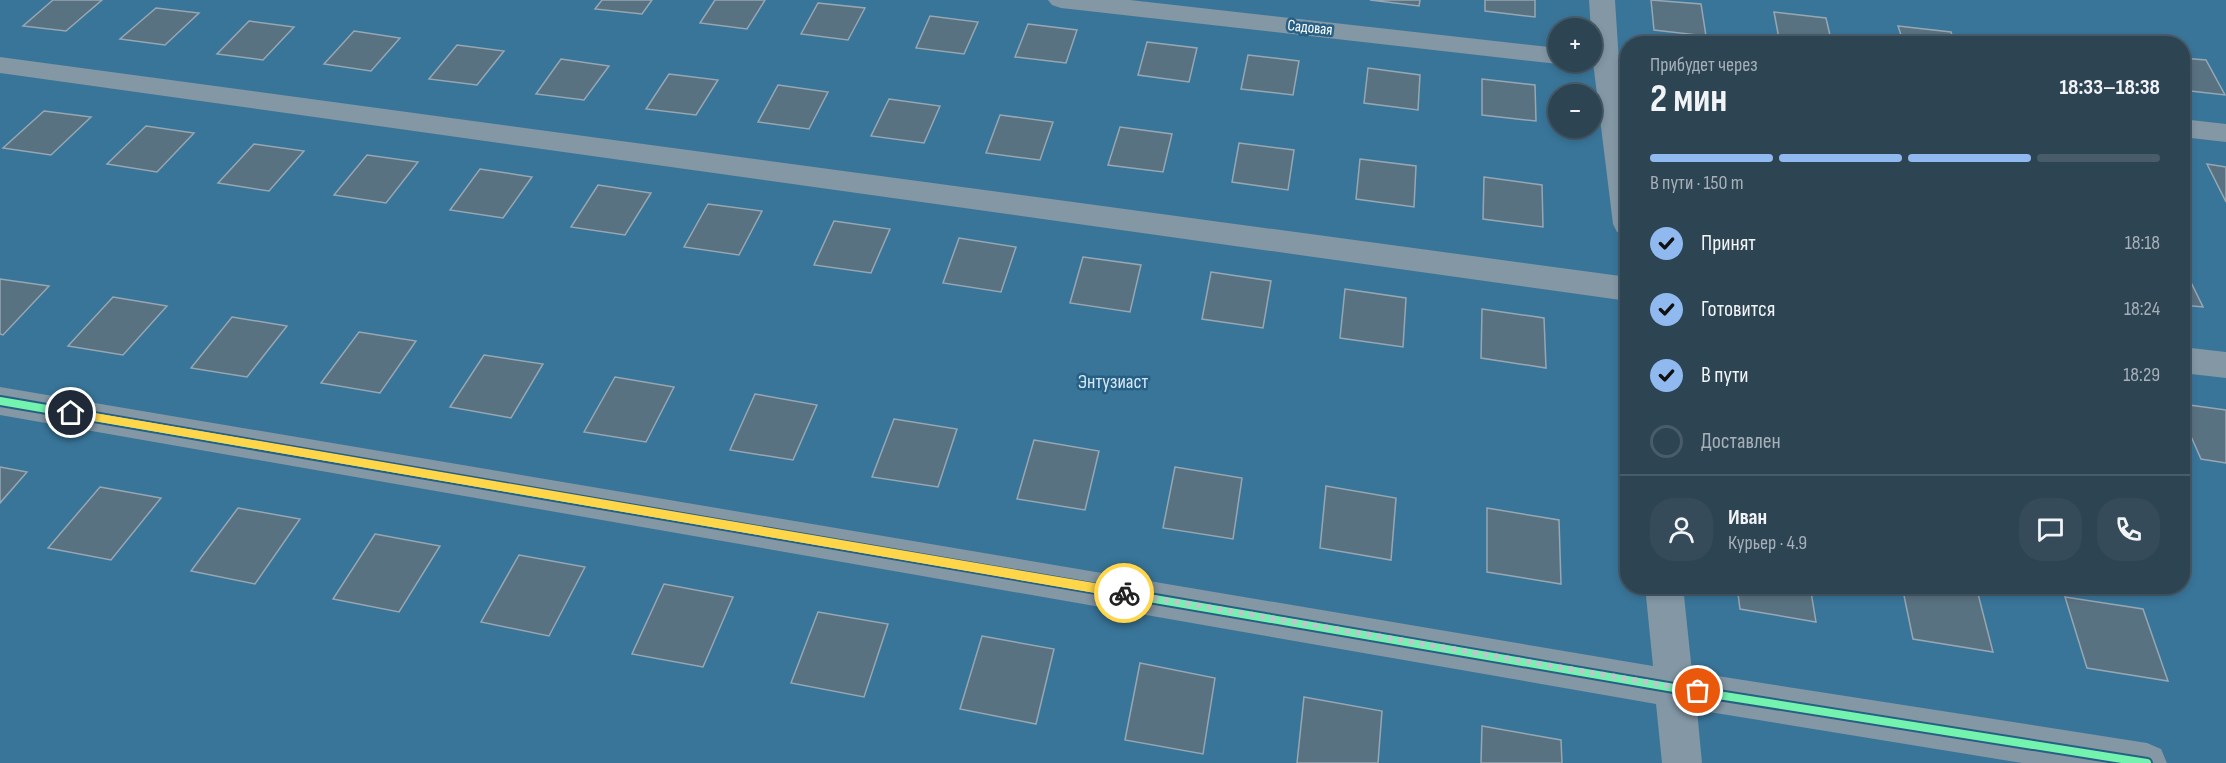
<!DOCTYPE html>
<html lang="ru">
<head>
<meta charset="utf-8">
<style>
	:root { --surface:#2d4453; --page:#354b5a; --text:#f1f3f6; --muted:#a7b0b8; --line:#485c6a; --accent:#90b9f0 }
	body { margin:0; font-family:"Sofia Sans Condensed",sans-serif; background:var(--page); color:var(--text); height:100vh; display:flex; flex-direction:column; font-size:22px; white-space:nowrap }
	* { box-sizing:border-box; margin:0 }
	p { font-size:20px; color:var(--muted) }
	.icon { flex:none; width:33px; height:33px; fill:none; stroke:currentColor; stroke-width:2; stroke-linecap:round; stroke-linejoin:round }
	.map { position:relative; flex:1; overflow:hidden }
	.sheet { position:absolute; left:1620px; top:36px; width:570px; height:558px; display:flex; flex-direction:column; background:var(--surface); border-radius:24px; box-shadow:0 3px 9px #0003,0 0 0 2px var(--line) }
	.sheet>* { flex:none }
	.controls { position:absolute; left:1548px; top:18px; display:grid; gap:12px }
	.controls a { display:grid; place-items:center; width:54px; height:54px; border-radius:50%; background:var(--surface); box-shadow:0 3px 9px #0003,0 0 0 2px var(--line); font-size:30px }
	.pin { position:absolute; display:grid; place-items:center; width:51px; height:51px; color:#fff; margin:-26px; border:3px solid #fff; border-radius:50%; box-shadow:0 2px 6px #0007 }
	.courier { position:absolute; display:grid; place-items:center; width:60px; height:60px; margin:-30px; border:4px solid #ffd54a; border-radius:50%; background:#fff; color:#222; box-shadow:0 2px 8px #0007 }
	.head em { font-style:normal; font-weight:700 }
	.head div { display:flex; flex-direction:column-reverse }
	.head { display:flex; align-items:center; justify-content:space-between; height:102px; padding:0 30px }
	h1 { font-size:39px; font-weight:700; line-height:45px }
	.bar { display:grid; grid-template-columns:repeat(4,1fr); gap:9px 6px; align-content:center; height:72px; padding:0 30px }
	.bar i { height:8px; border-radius:4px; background:var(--line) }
	.bar .selected { background:var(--accent) }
	.bar p { grid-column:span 4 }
	.line { display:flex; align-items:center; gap:15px; padding:0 30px; border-top:2px solid var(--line) }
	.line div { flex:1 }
	.round { display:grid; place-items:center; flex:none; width:63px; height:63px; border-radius:24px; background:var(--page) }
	ol { padding:0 30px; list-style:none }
	li { display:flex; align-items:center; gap:18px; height:66px }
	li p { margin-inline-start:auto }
	li .icon { padding:6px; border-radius:50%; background:var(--accent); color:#111; stroke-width:4 }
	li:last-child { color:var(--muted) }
	li i { width:33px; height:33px; border:3px solid var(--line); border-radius:50% }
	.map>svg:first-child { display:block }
</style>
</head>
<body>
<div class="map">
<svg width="2226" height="763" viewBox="0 0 2226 763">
	<rect width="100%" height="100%" fill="#3c5b6f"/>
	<path fill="#397599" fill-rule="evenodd" d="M0 0H2226V763H0ZM1558 28H1592V62H1558ZM1628 44H2182V586H1628ZM1558 94H1592V128H1558Z"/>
	<path fill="#597281" stroke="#96a7b3" stroke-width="1.5" d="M53 0H102L66 31 23 26Z
		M602 0H652L642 14 595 9Z
		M715 0H765L747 29 700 23Z
		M1370 0H1420L1419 6Z
		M1485 0H1535V17L1485 11Z
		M1651 0 1701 4 1706 36 1654 30Z
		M818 3 865 8 848 40 801 34Z
		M156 8 199 13 165 45 120 39Z
		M1774 12 1826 18 1832 44H1780Z
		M930 16 978 22 964 54 916 48Z
		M249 21 294 27 263 60 217 54Z
		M1028 24 1077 30 1066 63 1015 57Z
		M1898 26 1951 32 1955 44H1904Z
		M354 31 400 38 371 71 324 64Z
		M2020 38 2063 44H2022Z
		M1147 42 1197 48 1189 82 1138 75Z
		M457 45 504 51 477 85 429 79Z
		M1248 55 1299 61 1293 95 1241 89Z
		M2182 58 2206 60 2225 95 2182 90Z
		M561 59 609 66 584 100 536 94Z
		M1368 68 1420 75 1418 110 1364 103Z
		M669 74 718 80 696 115 646 109Z
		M1482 79 1535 85 1536 121 1482 115Z
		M778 85 828 92 809 129 758 122Z
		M889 99 940 106 924 143 871 136Z
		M44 111 91 117 51 155 3 148Z
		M1000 115 1053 122 1040 160 986 153Z
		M146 126 194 133 157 172 107 164Z
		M1120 127 1172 134 1163 172 1108 165Z
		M1239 143 1294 150 1288 190 1232 182Z
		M254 144 304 151 269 191 218 183Z
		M367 155 418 162 386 203 334 195Z
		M1360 159 1416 166 1414 207 1356 199Z
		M2207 164 2226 167V202Z
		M480 169 532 177 503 218 450 210Z
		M1484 177 1542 185 1543 227 1483 219Z
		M598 185 651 193 625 235 571 227Z
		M708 204 762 211 739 255 684 247Z
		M834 221 890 229 871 273 814 265Z
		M959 238 1016 247 1001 292 943 283Z
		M1083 257 1141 265 1130 312 1070 303Z
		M2182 264 2203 307 2182 305Z
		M1211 272 1271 281 1263 328 1202 319Z
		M0 279 49 286 3 335 0 334Z
		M1345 289 1406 298 1403 347 1340 338Z
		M113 297 167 306 123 355 68 346Z
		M1482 309 1544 318 1546 368 1481 358Z
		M232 317 287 326 247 377 191 368Z
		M359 332 416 341 380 393 321 383Z
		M484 355 543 364 511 418 450 407Z
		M615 377 674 387 646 442 584 432Z
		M755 394 817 405 793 460 730 450Z
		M2182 404 2226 410V463L2201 459 2182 416Z
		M894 419 957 429 938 487 872 477Z
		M1034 440 1099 451 1085 510 1017 499Z
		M0 467 27 472 0 503Z
		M1175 467 1242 478 1233 539 1163 528Z
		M1326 486 1396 498 1391 560 1320 548Z
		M100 487 161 498 111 560 48 548Z
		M238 508 300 519 255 584 191 571Z
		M1487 508 1559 520 1561 584 1487 572Z
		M375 534 440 546 399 612 333 599Z
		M519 555 585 567 549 636 481 622Z
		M664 584 733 597 703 667 632 654Z
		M1737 586H1810L1816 622 1740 609Z
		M1902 586H1976L1993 652 1913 639Z
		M2065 597 2143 609 2168 681 2087 668Z
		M818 612 888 624 864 697 791 683Z
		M982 636 1054 649 1036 724 960 709Z
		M1140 663 1215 678 1203 754 1125 740Z
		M1304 697 1382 711 1378 763H1297Z
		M1482 726 1561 740 1562 763H1481Z"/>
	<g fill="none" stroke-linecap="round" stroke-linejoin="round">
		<path fill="#8397a5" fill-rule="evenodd" d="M1048 0H1130L1558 48V62H1568L1558 64 1061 8 1052 5Z
			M1589 0H1615L1619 62 1628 119V235L1617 232 1613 224 1593 62Z
			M0 57 1628 277V301L0 73Z
			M2182 119 2226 124V142L2182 137Z
			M2182 347 2226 352V378L2182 373Z
			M0 387 1653 666 1645 586H1683L1692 672 2147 743 2161 749 2167 763H2022L1697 710 1702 763H1662L1656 704 0 415Z"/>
		<defs>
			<path id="cycleway" d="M0 401 1674 688 2147 763"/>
		</defs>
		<use href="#cycleway" stroke="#276084" stroke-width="12"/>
		<use href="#cycleway" stroke="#73f3ae" stroke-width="8"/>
	</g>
	<path fill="#ffd54a" d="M71 409 1124 588 1129 593 1124 598 71 417 66 413Z"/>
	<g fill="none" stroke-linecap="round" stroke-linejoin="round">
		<path stroke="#bbc6cd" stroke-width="6" stroke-dasharray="0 10.8" d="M1124 593 1698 691"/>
	</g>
	<g text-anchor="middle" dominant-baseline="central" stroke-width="5" stroke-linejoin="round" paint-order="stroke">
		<g font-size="16" fill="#fff" stroke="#276084">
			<text transform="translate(1310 28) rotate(6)">Садовая</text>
		</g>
		<g font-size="20" fill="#d4e9f6" stroke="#276084">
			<text x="1113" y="382">Энтузиаст</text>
		</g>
	</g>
</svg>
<div class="controls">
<a>+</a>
<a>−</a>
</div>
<div class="pin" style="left:1698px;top:691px;background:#ea580c"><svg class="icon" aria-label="bag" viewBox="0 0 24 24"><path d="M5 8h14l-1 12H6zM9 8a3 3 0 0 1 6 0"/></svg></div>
<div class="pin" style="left:71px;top:413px;background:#1f2937"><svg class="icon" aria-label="home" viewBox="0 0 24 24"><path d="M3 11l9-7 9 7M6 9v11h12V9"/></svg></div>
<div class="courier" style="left:1124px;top:593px"><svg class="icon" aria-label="bike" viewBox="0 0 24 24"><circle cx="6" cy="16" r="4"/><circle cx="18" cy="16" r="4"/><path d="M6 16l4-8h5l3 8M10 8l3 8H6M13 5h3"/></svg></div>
<section class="sheet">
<div class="head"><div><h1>2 мин</h1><p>Прибудет через</p></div><em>18:33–18:38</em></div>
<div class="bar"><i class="selected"></i><i class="selected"></i><i class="selected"></i><i></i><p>В пути · 150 m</p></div>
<ol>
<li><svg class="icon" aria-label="check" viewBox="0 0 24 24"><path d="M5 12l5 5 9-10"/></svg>Принят<p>18:18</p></li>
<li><svg class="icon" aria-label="check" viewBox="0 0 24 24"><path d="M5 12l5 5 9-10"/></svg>Готовится<p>18:24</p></li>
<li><svg class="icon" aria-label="check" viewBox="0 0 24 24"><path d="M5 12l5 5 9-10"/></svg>В пути<p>18:29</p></li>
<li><i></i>Доставлен</li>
</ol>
<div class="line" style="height:108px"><a class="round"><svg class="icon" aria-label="person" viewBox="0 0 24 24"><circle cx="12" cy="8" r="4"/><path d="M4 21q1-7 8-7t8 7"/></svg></a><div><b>Иван</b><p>Курьер · 4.9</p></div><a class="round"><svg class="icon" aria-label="chat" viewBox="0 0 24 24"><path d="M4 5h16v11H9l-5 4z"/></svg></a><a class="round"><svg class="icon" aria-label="phone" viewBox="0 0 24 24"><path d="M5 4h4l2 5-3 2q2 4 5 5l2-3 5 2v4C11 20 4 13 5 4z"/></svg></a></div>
</section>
</div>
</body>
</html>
